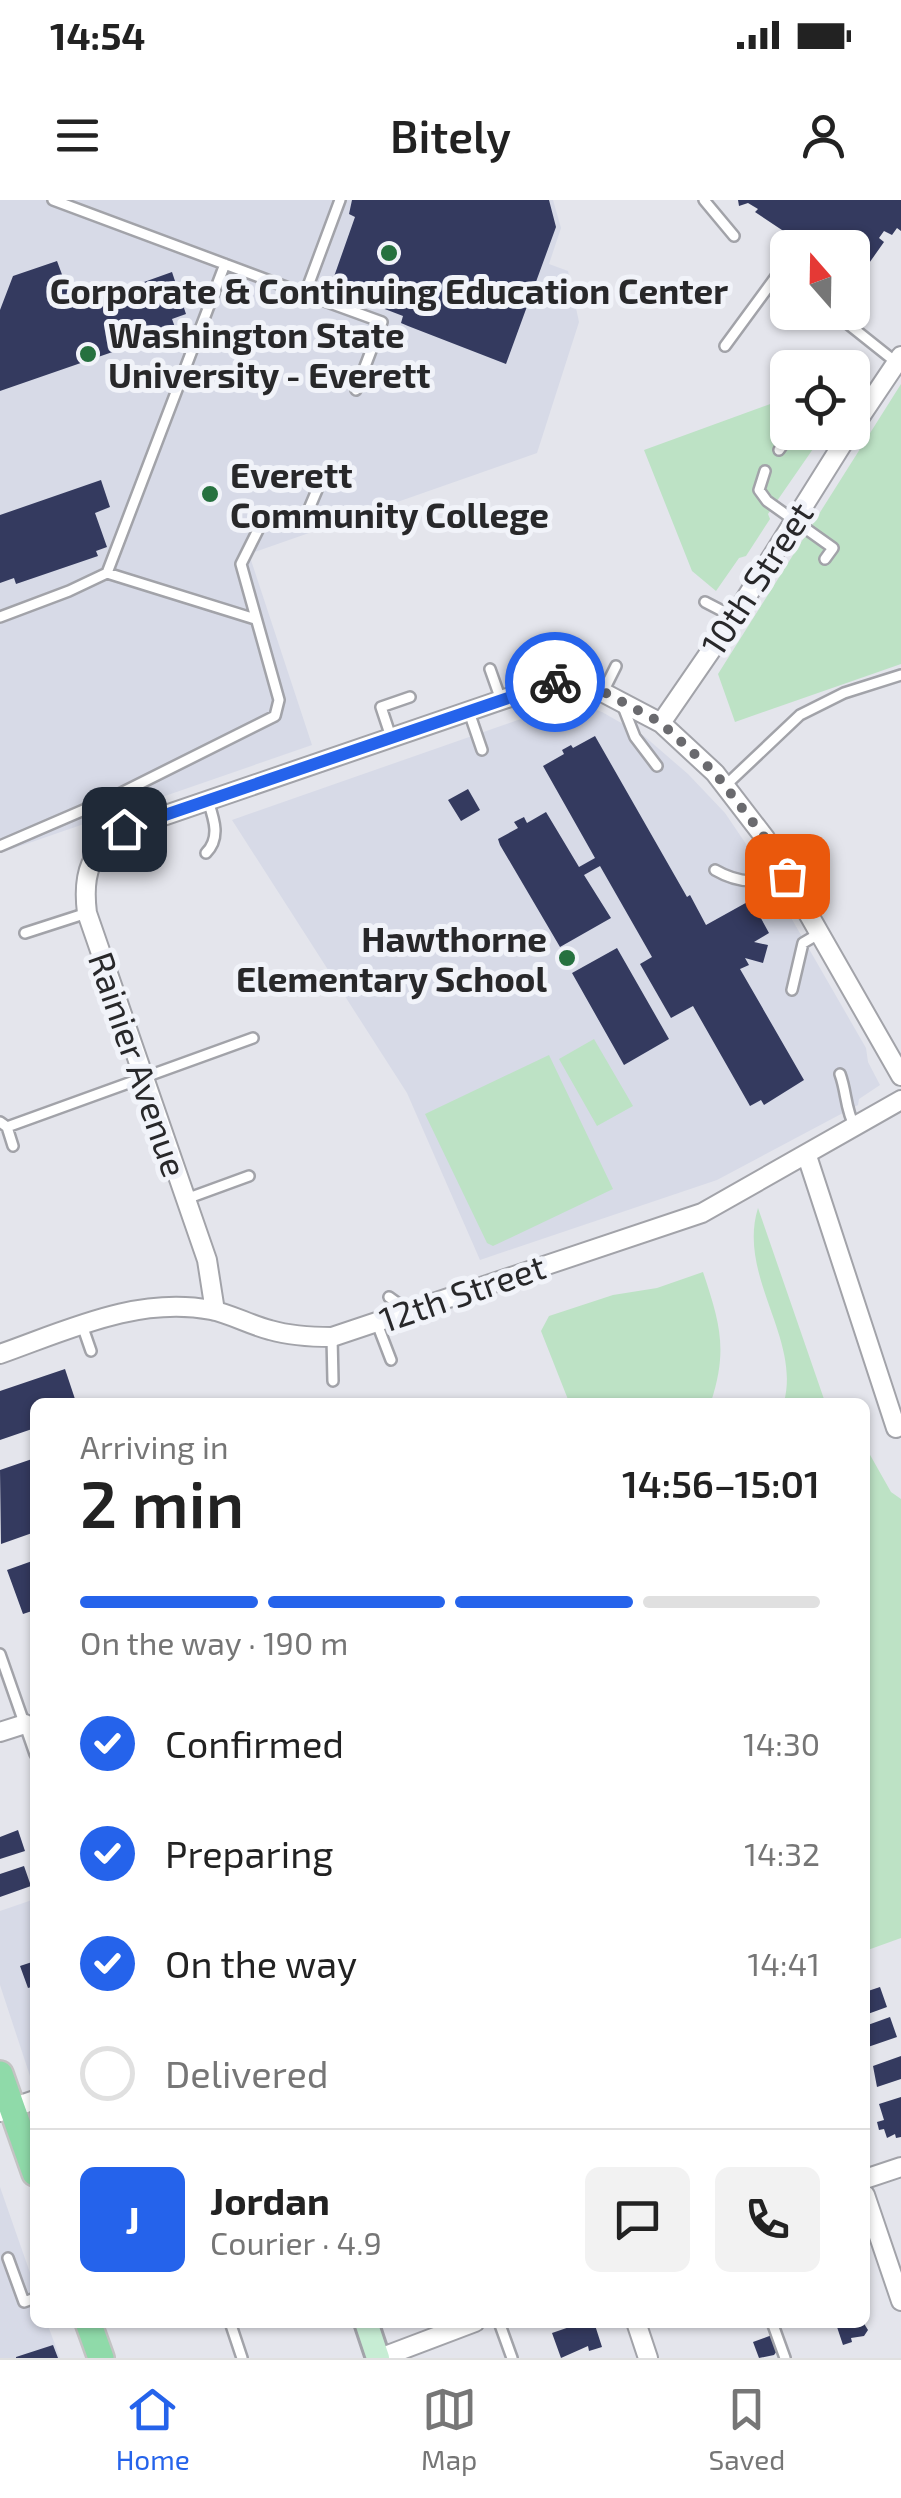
<!DOCTYPE html>
<html lang="en">
<head>
<meta charset="utf-8">
<style>
	:root { --surface:#fff; --page:#f2f2f2; --text:#222; --muted:#767676; --line:#e0e0e0; --accent:#2563eb }
	body { margin:0; font-family:"Exo 2",sans-serif; background:var(--page); color:var(--text); height:100vh; display:flex; flex-direction:column; font-size:38px; white-space:nowrap }
	* { box-sizing:border-box; margin:0 }
	p { font-size:32px; color:var(--muted) }
	.icon { flex:none; width:55px; height:55px; fill:none; stroke:currentColor; stroke-width:2; stroke-linecap:round; stroke-linejoin:round }
	.map { position:relative; flex:1; overflow:hidden }
	.sheet { position:absolute; left:30px; top:1198px; width:840px; height:930px; display:flex; flex-direction:column; background:var(--surface); border-radius:15px; box-shadow:0 2px 8px #0004 }
	.sheet>* { flex:none }
	.needle { width:65px; rotate:340deg }
	.controls { position:absolute; left:770px; top:30px; display:grid; gap:20px }
	.controls a { display:grid; place-items:center; width:100px; height:100px; border-radius:15px; background:var(--surface); box-shadow:0 2px 8px #0004; font-size:50px }
	.pin { position:absolute; display:grid; place-items:center; width:85px; height:85px; color:#fff; margin:-42px; border-radius:20px; box-shadow:0 5px 15px #0006 }
	.courier { position:absolute; display:grid; place-items:center; width:100px; height:100px; margin:-50px; border:8px solid #2563eb; border-radius:50%; background:#fff; color:#222; box-shadow:0 2px 12px #0007 }
	.head em { font-style:normal; font-weight:600 }
	.head div { display:flex; flex-direction:column-reverse }
	.head { display:flex; align-items:center; justify-content:space-between; height:170px; padding:0 50px }
	h1 { font-size:65px; font-weight:600; line-height:75px }
	.bar { display:grid; grid-template-columns:repeat(4,1fr); gap:15px 10px; align-content:center; height:120px; padding:0 50px }
	.bar i { height:12px; border-radius:8px; background:var(--line) }
	.bar .current { background:var(--accent) }
	.bar p { grid-column:span 4 }
	.line { display:flex; align-items:center; gap:25px; padding:0 50px; border-top:2px solid var(--line) }
	.line div { flex:1 }
	.round { display:grid; place-items:center; flex:none; width:105px; height:105px; border-radius:15px; background:var(--page) }
	ol { padding:0 50px; list-style:none }
	li { display:flex; align-items:center; gap:30px; height:110px }
	li p { margin-inline-start:auto }
	li .icon { padding:10px; border-radius:50%; background:var(--accent); color:#fff; stroke-width:4 }
	li:last-child { color:var(--muted) }
	li i { width:55px; height:55px; border:5px solid var(--line); border-radius:50% }
	.status { display:flex; justify-content:space-between; align-items:center; height:70px; padding:0 50px; background:var(--surface); direction:ltr }
	.status svg { height:28px; fill:currentColor }
	header { display:flex; justify-content:space-between; align-items:center; height:130px; padding:0 50px; background:var(--surface); font-size:45px; font-weight:600 }
	.tab-bar { display:flex; justify-content:space-around; align-items:center; height:140px; border-top:2px solid var(--line); background:var(--surface); font-size:28px; color:var(--muted) }
	.tab-bar a { display:grid; justify-items:center; gap:5px }
	.tab-bar .current { color:var(--accent) }
	.map>svg:first-child { display:block }
</style>
</head>
<body>
<div class="status"><b>14:54</b><svg viewBox="0 0 49 12"><path d="M0 12V9h3v3zM5 12V6h3v6zM10 12V3h3v9zM15 12V0h3v12zM26 1h20v11H26zM47 4h2v5h-2z"/></svg></div>
<header><svg class="icon" aria-label="menu" viewBox="0 0 24 24"><path d="M4 6h16M4 12h16M4 18h16"/></svg>Bitely<svg class="icon" aria-label="person" viewBox="0 0 24 24"><circle cx="12" cy="8" r="4"/><path d="M4 21q1-7 8-7t8 7"/></svg></header>
<div class="map">
<svg width="901" height="2158" viewBox="0 0 901 2158">
	<rect width="100%" height="100%" fill="#e4e5ec"/>
	<path fill="#d7dae7" d="M0 0H553L561 28 549 64 568 71 579 122 537 253 249 354 312 545 0 653Z
		M572 501 602 512 644 536 688 574 725 613 763 669 866 848 868 862 880 885 859 899 858 905 717 980 480 1060 407 893 232 620Z
		M35 1699V1877L30 1876 0 1785V1711Z
		M0 1987 35 2087V2122L47 2123 60 2158H0Z"/>
	<path fill="#bde2c5" d="M901 184V464L735 522 718 474Z
		M787 198 788 232 824 233 768 314 770 319 746 356 739 358 716 391 692 371 644 250Z
		M594 839 633 906 597 926 559 859Z
		M549 855 613 989 493 1046 487 1043 425 914Z
		M758 1008 825 1202H784C801 1138 737 1076 758 1008Z
		M703 1072C720 1123 728 1150 711 1202H569L541 1131 549 1116 613 1095 657 1088Z
		M865 1246 891 1292 901 1299V1738L865 1751Z"/>
	<path fill="#343a5f" d="M352 0H549L556 27 506 164 408 126 401 123 403 116 330 88 355 17 349 14Z
		M738 0H901V31L897 28 892 35 884 31 879 38 884 42 860 76 852 71V48H809L755 12 758 9 748 3 739 6Z
		M57 61 74 107 172 72 186 114 172 119 176 130 0 191V110L13 76Z
		M101 280 110 307 95 313 107 347 96 351 98 356 16 384 14 378 0 383V315Z
		M595 536 687 697 690 695 706 725 751 700 769 733 754 742 768 745 763 763 745 758 749 765 740 769 804 880 764 905 761 900 750 906 693 806 671 818 640 764 652 757 600 666 584 675 611 718 560 747 500 645 498 639 518 628 514 622 524 617 527 623 546 612 579 667 595 658 543 566 564 554 562 550 571 545 573 548Z
		M468 589 480 610 461 621 448 600Z
		M617 748 669 839 624 865 572 773Z
		M65 1169 76 1202H35V1228L0 1240V1191Z
		M35 1258V1332L1 1344 0 1270Z
		M35 1360V1410L23 1414 7 1370Z
		M18 1630 25 1651 0 1659V1637Z
		M24 1666 31 1686 0 1697V1674Z
		M35 1761V1786L28 1788 20 1766Z
		M880 1787 887 1807 865 1815V1792Z
		M890 1817 897 1837 865 1848V1826Z
		M901 1856V1879L877 1887 873 1866Z
		M901 1897V1937L896 1938 895 1934 887 1938 884 1929 879 1930 877 1922 884 1920 879 1904Z
		M584 2122H594L602 2147 589 2151 588 2146 561 2158 552 2133Z
		M842 2122H863L868 2130 864 2136 851 2138 852 2142 843 2145 836 2124Z
		M772 2135 777 2151 774 2155 759 2158 753 2142Z
		M53 2145 58 2158H16V2157Z"/>
	<g fill="none" stroke-linecap="round" stroke-linejoin="round">
		<defs>
			<path id="lane" d="M53 0 305 94 340 0
				M704 0 734 36
				M305 94 382 122 356 190
				M833 112 897 163
				M725 146 780 71 788 77
				M836 168 839 163
				M779 250 792 232
				M765 271 759 290 767 301 833 348 825 359
				M107 373 255 419
				M705 402 734 417
				M0 417 69 391 107 373 225 64
				M490 469 501 500
				M603 492 616 466
				M622 504 635 537 657 566
				M469 512 482 550
				M391 537 381 507 410 497
				M725 586 800 515 844 493 901 475
				M0 646 107 600 275 516 279 500 241 364 261 324 306 316 317 290
				M206 653C221 638 214 619 208 601
				M715 670C741 685 759 682 787 676
				M25 733 87 713
				M792 790 803 743 820 733
				M840 874C847 893 845 909 855 927
				M0 922 7 927 253 838
				M7 927 13 946
				M186 999 249 976
				M389 1097 407 1110
				M376 1121 391 1160
				M82 1125 91 1151
				M332 1137 333 1181
				M0 1454 35 1554
				M8 2058 24 2102 35 2098
				M230 2122 242 2158
				M499 2122 512 2158
				M772 2122 785 2158"/>
			<path id="street" d="M852 229 901 156
				M661 523 734 417 850 232
				M807 956 896 1228
				M215 1111 207 1060 87 713C82 673 90 651 125 629L554 482 585 483 661 523 715 573 765 638 901 876
				M0 1154C68 1130 138 1096 211 1110 231 1114 250 1125 270 1130 291 1136 310 1137 332 1137L702 1013 901 900
				M0 1532 25 1524
				M0 1912 35 1900
				M865 1979 901 1967
				M865 1995 901 2101
				M636 2122 648 2158
				M380 2158 475 2122"/>
			<path id="secondary" d="M366 2122 378 2158"/>
			<path id="primary" d="M0 1874 35 1973
				M88 2122 101 2158"/>
		</defs>
		<use href="#lane" stroke="#a2a3a9" stroke-width="14"/>
		<use href="#street" stroke="#a2a3a9" stroke-width="22"/>
		<use href="#secondary" stroke="#a2a3a9" stroke-width="28"/>
		<use href="#primary" stroke="#c3c3c3" stroke-width="30"/>
		<use href="#lane" stroke="#fff" stroke-width="9"/>
		<use href="#street" stroke="#fff" stroke-width="18"/>
		<use href="#secondary" stroke="#c7edd4" stroke-width="22"/>
		<use href="#primary" stroke="#8fdaa9" stroke-width="25"/>
	</g>
	<g fill="none" stroke-linecap="round" stroke-linejoin="round">
		<path stroke="#6a6a6e" stroke-width="10" stroke-dasharray="0 18" d="M555 482H585L660 522 715 573 765 638 787 676"/>
		<path stroke="#2563eb" stroke-width="12" d="M124 629 555 482"/>
	</g>
	<g fill="#26713f" stroke="#f1f3f9" stroke-width="4">
		<circle cx="389" cy="53" r="10"/>
		<circle cx="88" cy="154" r="10"/>
		<circle cx="210" cy="294" r="10"/>
		<circle cx="567" cy="758" r="10"/>
	</g>
	<g text-anchor="middle" dominant-baseline="central" stroke-width="10" stroke-linejoin="round" paint-order="stroke">
		<g font-size="35" font-weight="bold" fill="#28282a" stroke="#f1f3f9" text-anchor="start">
			<text x="389" y="90" text-anchor="middle">Corporate &amp; Continuing Education Center</text>
			<text x="108" y="134">Washington State<tspan x="108" dy="40">University - Everett</tspan></text>
			<text x="230" y="274">Everett<tspan x="230" dy="40">Community College</tspan></text>
			<text x="547" y="738" text-anchor="end">Hawthorne<tspan x="547" dy="40">Elementary School</tspan></text>
		</g>
		<g font-size="35" fill="#28282a" stroke="#f1f3f9">
			<text transform="translate(756 378) rotate(-57)">10th Street</text>
			<text transform="translate(139 864) rotate(71)">Rainier Avenue</text>
			<text transform="translate(462 1092) rotate(-19)">12th Street</text>
		</g>
	</g>
</svg>
<div class="controls">
<a><svg class="needle" viewBox="-14 -14 28 28"><path d="M0-13l5 13h-10z" fill="#e53935"/><path d="M0 13l5-13h-10z" fill="#767676"/></svg></a>
<a><svg class="icon" aria-label="locate" viewBox="0 0 24 24"><circle cx="12" cy="12" r="6"/><path d="M12 2v4M12 18v4M2 12h4M18 12h4"/></svg></a>
</div>
<div class="pin" style="left:787px;top:676px;background:#ea580c"><svg class="icon" aria-label="bag" viewBox="0 0 24 24"><path d="M5 8h14l-1 12H6zM9 8a3 3 0 0 1 6 0"/></svg></div>
<div class="pin" style="left:124px;top:629px;background:#1f2937"><svg class="icon" aria-label="home" viewBox="0 0 24 24"><path d="M3 11l9-7 9 7M6 9v11h12V9"/></svg></div>
<div class="courier" style="left:555px;top:482px"><svg class="icon" aria-label="bike" viewBox="0 0 24 24"><circle cx="6" cy="16" r="4"/><circle cx="18" cy="16" r="4"/><path d="M6 16l4-8h5l3 8M10 8l3 8H6M13 5h3"/></svg></div>
<section class="sheet">
<div class="head"><div><h1>2 min</h1><p>Arriving in</p></div><em>14:56–15:01</em></div>
<div class="bar"><i class="current"></i><i class="current"></i><i class="current"></i><i></i><p>On the way · 190 m</p></div>
<ol>
<li><svg class="icon" aria-label="check" viewBox="0 0 24 24"><path d="M5 12l5 5 9-10"/></svg>Confirmed<p>14:30</p></li>
<li><svg class="icon" aria-label="check" viewBox="0 0 24 24"><path d="M5 12l5 5 9-10"/></svg>Preparing<p>14:32</p></li>
<li><svg class="icon" aria-label="check" viewBox="0 0 24 24"><path d="M5 12l5 5 9-10"/></svg>On the way<p>14:41</p></li>
<li><i></i>Delivered</li>
</ol>
<div class="line" style="height:180px"><b class="round" style="background:var(--accent);color:#fff">J</b><div><b>Jordan</b><p>Courier · 4.9</p></div><a class="round"><svg class="icon" aria-label="chat" viewBox="0 0 24 24"><path d="M4 5h16v11H9l-5 4z"/></svg></a><a class="round"><svg class="icon" aria-label="phone" viewBox="0 0 24 24"><path d="M5 4h4l2 5-3 2q2 4 5 5l2-3 5 2v4C11 20 4 13 5 4z"/></svg></a></div>
</section>
</div>
<nav class="tab-bar">
<a class="current"><svg class="icon" aria-label="home" viewBox="0 0 24 24"><path d="M3 11l9-7 9 7M6 9v11h12V9"/></svg>Home</a>
<a><svg class="icon" aria-label="map" viewBox="0 0 24 24"><path d="M3 6l6-2 6 2 6-2v14l-6 2-6-2-6 2zM9 4v14M15 6v14"/></svg>Map</a>
<a><svg class="icon" aria-label="saved" viewBox="0 0 24 24"><path d="M7 4h10v16l-5-4-5 4z"/></svg>Saved</a>
</nav>
</body>
</html>
